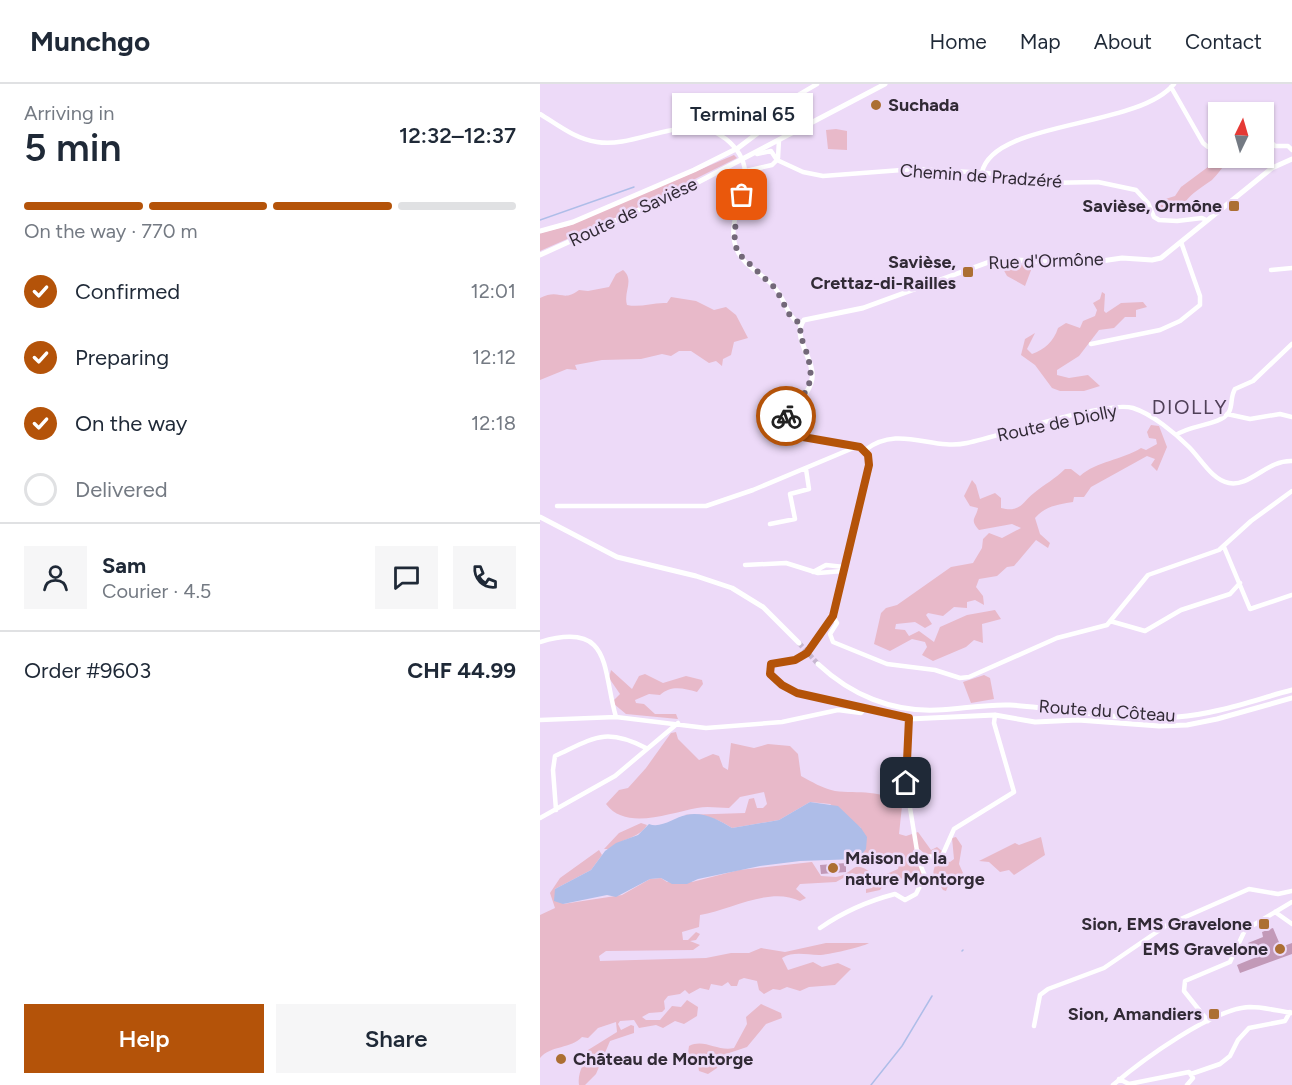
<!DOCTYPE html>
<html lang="en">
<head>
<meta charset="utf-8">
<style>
	:root { --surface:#fff; --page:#f6f6f7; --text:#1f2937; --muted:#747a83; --line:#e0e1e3; --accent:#b45309 }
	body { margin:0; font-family:Figtree,sans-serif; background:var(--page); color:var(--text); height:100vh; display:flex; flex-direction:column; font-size:22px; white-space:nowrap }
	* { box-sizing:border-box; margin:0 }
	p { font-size:20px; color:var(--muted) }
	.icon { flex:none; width:33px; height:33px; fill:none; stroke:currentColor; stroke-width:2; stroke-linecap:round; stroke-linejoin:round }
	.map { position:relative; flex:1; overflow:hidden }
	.drawer { display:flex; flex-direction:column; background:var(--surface); width:540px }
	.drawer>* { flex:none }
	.needle { width:39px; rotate:5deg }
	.controls { position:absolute; left:668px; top:18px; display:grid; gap:12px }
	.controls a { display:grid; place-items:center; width:66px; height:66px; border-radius:0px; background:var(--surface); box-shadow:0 2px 4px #0004; font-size:30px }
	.pin { position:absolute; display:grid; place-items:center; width:51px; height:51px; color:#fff; margin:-26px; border-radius:12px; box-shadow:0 3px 9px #0006 }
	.courier { position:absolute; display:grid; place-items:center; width:60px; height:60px; margin:-30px; border:4px solid #b45309; border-radius:50%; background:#fff; color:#222; box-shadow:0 2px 8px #0007 }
	.bubble { position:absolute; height:42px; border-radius:0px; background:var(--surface); box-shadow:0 2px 4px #0004; font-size:20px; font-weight:600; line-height:42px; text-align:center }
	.headline em { font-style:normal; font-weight:600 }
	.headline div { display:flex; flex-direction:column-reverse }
	.headline { display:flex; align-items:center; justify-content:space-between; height:102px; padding:0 24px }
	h1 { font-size:39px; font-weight:600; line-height:45px }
	.bar { display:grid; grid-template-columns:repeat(4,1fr); gap:9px 6px; align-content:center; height:72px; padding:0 24px }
	.bar i { height:8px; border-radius:4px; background:var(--line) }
	.bar .current { background:var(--accent) }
	.bar p { grid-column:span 4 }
	.line { display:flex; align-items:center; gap:15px; padding:0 24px; border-top:2px solid var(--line) }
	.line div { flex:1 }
	.round { display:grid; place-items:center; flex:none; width:63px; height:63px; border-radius:0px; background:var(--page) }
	ol { padding:0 24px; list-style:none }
	li { display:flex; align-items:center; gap:18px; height:66px }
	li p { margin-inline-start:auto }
	li .icon { padding:6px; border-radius:50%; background:var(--accent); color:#fff; stroke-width:4 }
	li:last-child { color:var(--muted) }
	li i { width:33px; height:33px; border:3px solid var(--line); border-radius:50% }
	.action { display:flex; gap:12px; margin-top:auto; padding:12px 24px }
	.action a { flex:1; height:69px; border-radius:0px; background:var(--accent); color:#fff; font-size:24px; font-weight:600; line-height:69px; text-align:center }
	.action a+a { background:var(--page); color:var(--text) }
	header { display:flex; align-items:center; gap:36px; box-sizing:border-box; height:84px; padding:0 30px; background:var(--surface); border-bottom:2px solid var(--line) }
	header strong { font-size:28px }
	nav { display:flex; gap:33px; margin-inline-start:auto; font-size:21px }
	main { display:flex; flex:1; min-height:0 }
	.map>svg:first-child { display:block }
</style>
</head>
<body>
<header>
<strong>Munchgo</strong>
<nav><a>Home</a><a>Map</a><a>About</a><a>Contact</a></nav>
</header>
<main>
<section class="drawer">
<div class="headline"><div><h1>5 min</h1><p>Arriving in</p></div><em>12:32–12:37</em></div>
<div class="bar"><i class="current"></i><i class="current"></i><i class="current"></i><i></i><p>On the way · 770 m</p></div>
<ol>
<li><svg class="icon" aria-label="check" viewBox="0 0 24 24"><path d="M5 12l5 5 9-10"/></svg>Confirmed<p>12:01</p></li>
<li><svg class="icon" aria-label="check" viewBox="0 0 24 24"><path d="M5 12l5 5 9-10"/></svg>Preparing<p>12:12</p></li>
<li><svg class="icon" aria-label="check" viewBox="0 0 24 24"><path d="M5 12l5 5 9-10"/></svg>On the way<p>12:18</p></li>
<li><i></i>Delivered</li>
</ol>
<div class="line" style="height:108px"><a class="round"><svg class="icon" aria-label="person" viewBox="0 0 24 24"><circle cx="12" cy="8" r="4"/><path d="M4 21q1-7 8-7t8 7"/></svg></a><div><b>Sam</b><p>Courier · 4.5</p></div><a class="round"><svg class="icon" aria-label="chat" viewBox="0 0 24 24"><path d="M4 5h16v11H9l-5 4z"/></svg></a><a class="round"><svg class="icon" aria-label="phone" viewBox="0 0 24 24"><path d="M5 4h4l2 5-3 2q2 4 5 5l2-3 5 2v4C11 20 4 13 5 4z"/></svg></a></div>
<div class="line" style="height:78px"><div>Order #9603</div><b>CHF 44.99</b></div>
<div class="action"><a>Help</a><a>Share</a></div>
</section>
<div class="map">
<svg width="752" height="1001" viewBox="0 0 752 1001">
	<rect width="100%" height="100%" fill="#eddaf8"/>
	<path fill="#e8b9c9" d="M296 45 307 47V66L288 65 286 46Z
		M677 69 678 74H690C686 79 677 91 672 96 662 103 653 108 645 118 632 117 621 127 614 126L616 118 635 112 641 103 672 80Z
		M194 71 197 74 93 126 0 167V149L28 142Z
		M464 180 493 181 485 202 467 192 462 183Z
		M83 186C95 196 83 208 87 221 101 224 113 218 127 219L131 213 156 217 174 226 186 223 196 231 208 254 194 258 191 271 183 275 182 282 176 277 169 279 151 267H139L131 272 122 270 101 275 62 276 35 281 37 286 27 285 0 296V214C20 204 22 219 39 206L48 207 69 203 76 190Z
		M562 208 565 210 564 227 566 229 581 219 603 218 607 223 596 226V233H585L574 244 559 246 539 272 517 286V291L529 294 548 291 560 302 544 307H520L512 304 495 281 481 271 485 255 495 249 487 265 492 270C504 266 514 257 518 244L526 239 540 244 543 237 555 232 557 226 553 219 560 215Z
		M611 341 619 342 627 363 617 387 611 381 615 375 607 372 551 403 544 413H534L533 418C522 420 506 421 495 434L500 450 510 459 508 464 496 456 474 482 467 483 457 492 439 495 436 503 443 512 444 521 435 516 427 518V524L414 523 403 532 388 529 386 531 392 540 385 544 375 538 356 540 355 545 365 546 369 552 379 547 394 558 400 543 427 531 455 526 461 535 442 540 443 559 434 556 426 563 393 577 382 571 387 563 385 558 372 555 350 567 334 560 341 529 346 524 357 521 411 483 433 479 442 464 443 455 449 449 462 454 481 444 472 440 439 446C429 435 436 435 438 424L430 422 424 412 432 396 436 401 440 415 455 409 461 414V424C481 429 482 418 494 409 505 400 515 395 525 385H531L540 392C557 377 582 376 601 364L606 366 617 360 616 355 609 354 607 348Z
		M71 586 92 605 99 592 105 590 123 599 146 592 162 596 163 600 157 608C143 604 131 601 120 611L109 610 95 616 96 619 104 620 115 630H136L138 635 86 630 74 620V616L80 610 69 594Z
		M444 591 450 594 454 615 431 619 423 598Z
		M136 648 138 655 159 676 173 670 179 672 183 683 188 686 191 659 214 664 228 660 250 662 258 670 261 692C272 698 282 704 295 707 317 710 344 704 362 722L359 750 366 752 378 748 391 766 397 763 402 767 401 775 410 778 414 775 412 754 416 753 422 762 419 780 423 789 417 796 410 797 406 807 403 806C393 789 390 794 398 774L385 770 377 763 374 766 383 792 348 796 340 806 326 809V805L332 804 342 792 358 785 360 777 345 771 320 779 311 777 320 771 321 744 290 720 270 718 239 736 192 744C176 734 163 730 144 731L205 729 209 715 214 714 217 724H223L227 720 224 708 200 713 189 724C178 724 168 722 157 724 129 729 86 747 66 720L79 706 88 704 106 684 131 649Z
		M101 739 107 741C99 755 81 754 70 765H64L79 749Z
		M501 753 505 771 474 791 469 786 460 788 449 778 439 777 475 759 479 761Z
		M59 766 62 771 51 786 15 805 23 820 82 811 110 795 121 794 127 798H152L199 786 272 778 281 792C286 792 291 793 296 793 316 790 311 773 334 791L327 793 312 789 296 798 260 800 256 805 266 814 260 817C230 802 191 826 160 831L159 843 142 848 143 856H148L156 848 160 850 156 856 150 857 160 861 153 866 66 867 59 872 60 877 166 874 191 869H209L221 864 245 868 286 859H329C323 863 287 871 279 871 266 871 254 867 242 874L248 886 273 878 282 883 298 879 311 885 295 901 269 903 260 907 247 903 240 906 233 905 224 910 219 906 217 897 204 894 199 896 197 902H191L188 898 182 902 171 900 169 906 160 904 149 910 145 906 140 910 128 912 124 917 125 925 122 928 109 929 102 933 106 936H120L132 922 141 923 147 916 158 923 157 932 144 940 135 937 123 944 116 941 99 944 94 936 80 937 78 940 81 946 91 941 94 942V949L70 957 56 990 45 1001H39C37 989 45 978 48 966L77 948 76 938 58 944 48 954 42 953C31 965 11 961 0 974V831L15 824 10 809 20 794Z
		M221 920 241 929 242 934 226 940 207 963 183 971 177 984 168 990 159 987 157 975 148 969 149 962C164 954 178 968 194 964L207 940 206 933Z"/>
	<path fill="#aebde8" d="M270 718 298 722 321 744 327 753 326 765 318 775 260 777 220 782 158 795 147 800H132L121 794 110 795 76 813 67 811 23 820 14 817 15 805 51 786 65 767 76 759 98 751 109 740C121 745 135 733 146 731 163 727 179 736 192 744L239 736Z"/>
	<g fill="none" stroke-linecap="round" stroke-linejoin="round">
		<path stroke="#aebde8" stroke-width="1.5" d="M0 136 94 103
			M422 867 423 866
			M331 1001 362 962 392 912"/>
	</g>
	<path fill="#c299b8" d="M306 779V788L281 790 280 781Z
		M733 844 741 863 752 859V870L700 889 697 881 719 872 716 865 711 867 708 859 723 853 722 848Z"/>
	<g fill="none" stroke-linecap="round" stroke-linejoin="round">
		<path stroke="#c7b7d1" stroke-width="5" stroke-dasharray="5 2.5" stroke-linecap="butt" d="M259 559 278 580"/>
		<path stroke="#fff" stroke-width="4.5" d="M631 3 663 59 668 63 678 62
			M0 30C18 41 35 55 57 58 97 65 149 25 186 55 231 92 180 127 197 166 204 183 224 190 235 204 246 216 246 232 261 241
			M220 46 219 34 277 0
			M723 50 735 62H748L752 66
			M217 70 231 67 237 76
			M238 74 239 56
			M237 76 263 88 283 92 375 85 447 89 506 99 558 98 596 106 608 119 614 133 619 136 637 137 662 134 666 136
			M206 87 232 81 237 76
			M442 88C454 36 597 45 634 0
			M731 186 752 184
			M551 260 620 246 640 237 660 221V212L641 158
			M687 330 710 335 740 330 752 333
			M636 351C651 340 680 342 689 328 693 321 690 313 695 305L713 297 752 260
			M325 366C359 340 392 367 427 359 461 352 566 316 593 324 612 330 635 349 649 363 661 375 672 396 689 399 710 403 727 376 752 377
			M17 422H166L213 406 318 362
			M230 440 255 435 250 410 269 405 266 385
			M684 463 710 525 752 511
			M205 481 246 479 278 489 303 487
			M273 488 286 481 304 483
			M293 532 297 539 290 550 293 558 347 580 395 586 420 594 429 593 517 554 567 541 608 491 679 466 711 437 752 407
			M570 537 605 547 641 526 690 510 700 499
			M0 558C73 536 62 586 76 633
			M369 635 366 699 378 773 402 772 414 745 474 708 454 639 455 631
			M0 636 76 633 166 644 242 638 298 626 321 629 324 625
			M16 726 13 686 15 672C54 654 65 643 106 664
			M0 734 75 692 138 639
			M735 828 752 840
			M280 844C303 828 328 817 355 810L365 816 376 810 385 792 377 773
			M668 937 644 907 645 897 690 878 705 846 752 818
			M494 942 500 911 508 905 564 884 627 841 709 805 738 810 752 807
			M651 990 680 980 690 972 698 956 709 944 745 937 750 928
			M579 995 589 1000 649 988 653 994 647 1001
			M573 1001C601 977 673 924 710 923 724 923 738 927 752 929"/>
		<path stroke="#fff" stroke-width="5" d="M752 75 732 84 621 174 612 176 582 174 541 180 477 176 449 178 323 224 264 236C251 253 275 275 272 295 269 312 249 328 238 341L237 346 242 350 320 363 328 371 329 381 293 532 267 569 255 576 233 580 229 586 237 598 255 608 369 635 455 631 495 638 538 636 619 642 647 641 677 635 752 614
			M0 147 33 138 154 86 198 64 223 45 250 47
			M0 171 147 104 345 0
			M0 433 77 473 156 492 192 504 223 523 259 559
			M278 580C311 611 352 628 397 626 422 625 445 620 470 621 525 624 582 638 637 633 677 630 714 616 752 606"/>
	</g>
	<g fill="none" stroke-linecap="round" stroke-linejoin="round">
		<path stroke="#736879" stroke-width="6" stroke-dasharray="0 10.8" d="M202 111 194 149 197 168 236 205 249 230 261 241C259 249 262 256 265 264 277 299 269 305 246 332"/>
		<path stroke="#b45309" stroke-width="8" d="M246 332 237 342 240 349 320 363 328 371 329 381 293 532 267 569 255 576 231 580 230 590 242 601 257 609 369 634 366 699"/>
	</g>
	<g fill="#ac6f33" stroke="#eddaf8" stroke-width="2">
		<circle cx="336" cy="21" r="6"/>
		<rect x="688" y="116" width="12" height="12" rx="3"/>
		<rect x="422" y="182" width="12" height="12" rx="3"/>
		<circle cx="293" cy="784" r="6"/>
		<rect x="718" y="834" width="12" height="12" rx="3"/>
		<circle cx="740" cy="865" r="6"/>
		<rect x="668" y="924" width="12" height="12" rx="3"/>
		<circle cx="21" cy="975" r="6"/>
	</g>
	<g text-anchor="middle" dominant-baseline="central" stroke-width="5" stroke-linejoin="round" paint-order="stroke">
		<g font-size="18" font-weight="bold" fill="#312a35" stroke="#eddaf8" text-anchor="end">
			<text x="348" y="21" text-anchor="start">Suchada</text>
			<text x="682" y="122">Savièse, Ormône</text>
			<text x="416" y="178">Savièse,<tspan x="416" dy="21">Crettaz-di-Railles</tspan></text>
			<text x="305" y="774" text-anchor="start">Maison de la<tspan x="305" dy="21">nature Montorge</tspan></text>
			<text x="712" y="840">Sion, EMS Gravelone</text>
			<text x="728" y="865">EMS Gravelone</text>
			<text x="662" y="930">Sion, Amandiers</text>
			<text x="33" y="975" text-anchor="start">Château de Montorge</text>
		</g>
		<g font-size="18" fill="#312a35" stroke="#eddaf8">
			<text transform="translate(441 92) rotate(4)">Chemin de Pradzéré</text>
			<text transform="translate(93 128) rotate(-25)">Route de Savièse</text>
			<text transform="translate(506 177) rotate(-2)">Rue d'Ormône</text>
			<text transform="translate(517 339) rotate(-12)">Route de Diolly</text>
			<text transform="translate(567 627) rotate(4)">Route du Côteau</text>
		</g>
		<g font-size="20" letter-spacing="1.5" fill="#504058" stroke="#eddaf8">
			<text x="650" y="323">DIOLLY</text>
		</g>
	</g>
</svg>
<div class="controls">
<a><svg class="needle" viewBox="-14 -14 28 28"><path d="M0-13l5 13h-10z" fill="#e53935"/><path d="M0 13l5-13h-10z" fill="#747a83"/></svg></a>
</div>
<div class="pin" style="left:202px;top:111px;background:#ea580c"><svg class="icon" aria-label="bag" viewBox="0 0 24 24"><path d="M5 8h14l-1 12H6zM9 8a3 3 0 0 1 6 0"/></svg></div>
<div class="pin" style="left:366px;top:699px;background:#1f2937"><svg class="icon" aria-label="home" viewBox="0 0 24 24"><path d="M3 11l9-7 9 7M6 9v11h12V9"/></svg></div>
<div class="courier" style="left:246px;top:332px"><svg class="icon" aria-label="bike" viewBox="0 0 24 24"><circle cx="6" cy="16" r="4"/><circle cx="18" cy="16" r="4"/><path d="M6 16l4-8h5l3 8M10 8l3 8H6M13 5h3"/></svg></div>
<div class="bubble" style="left:132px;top:9px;width:141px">Terminal 65</div>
</div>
</main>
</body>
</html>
